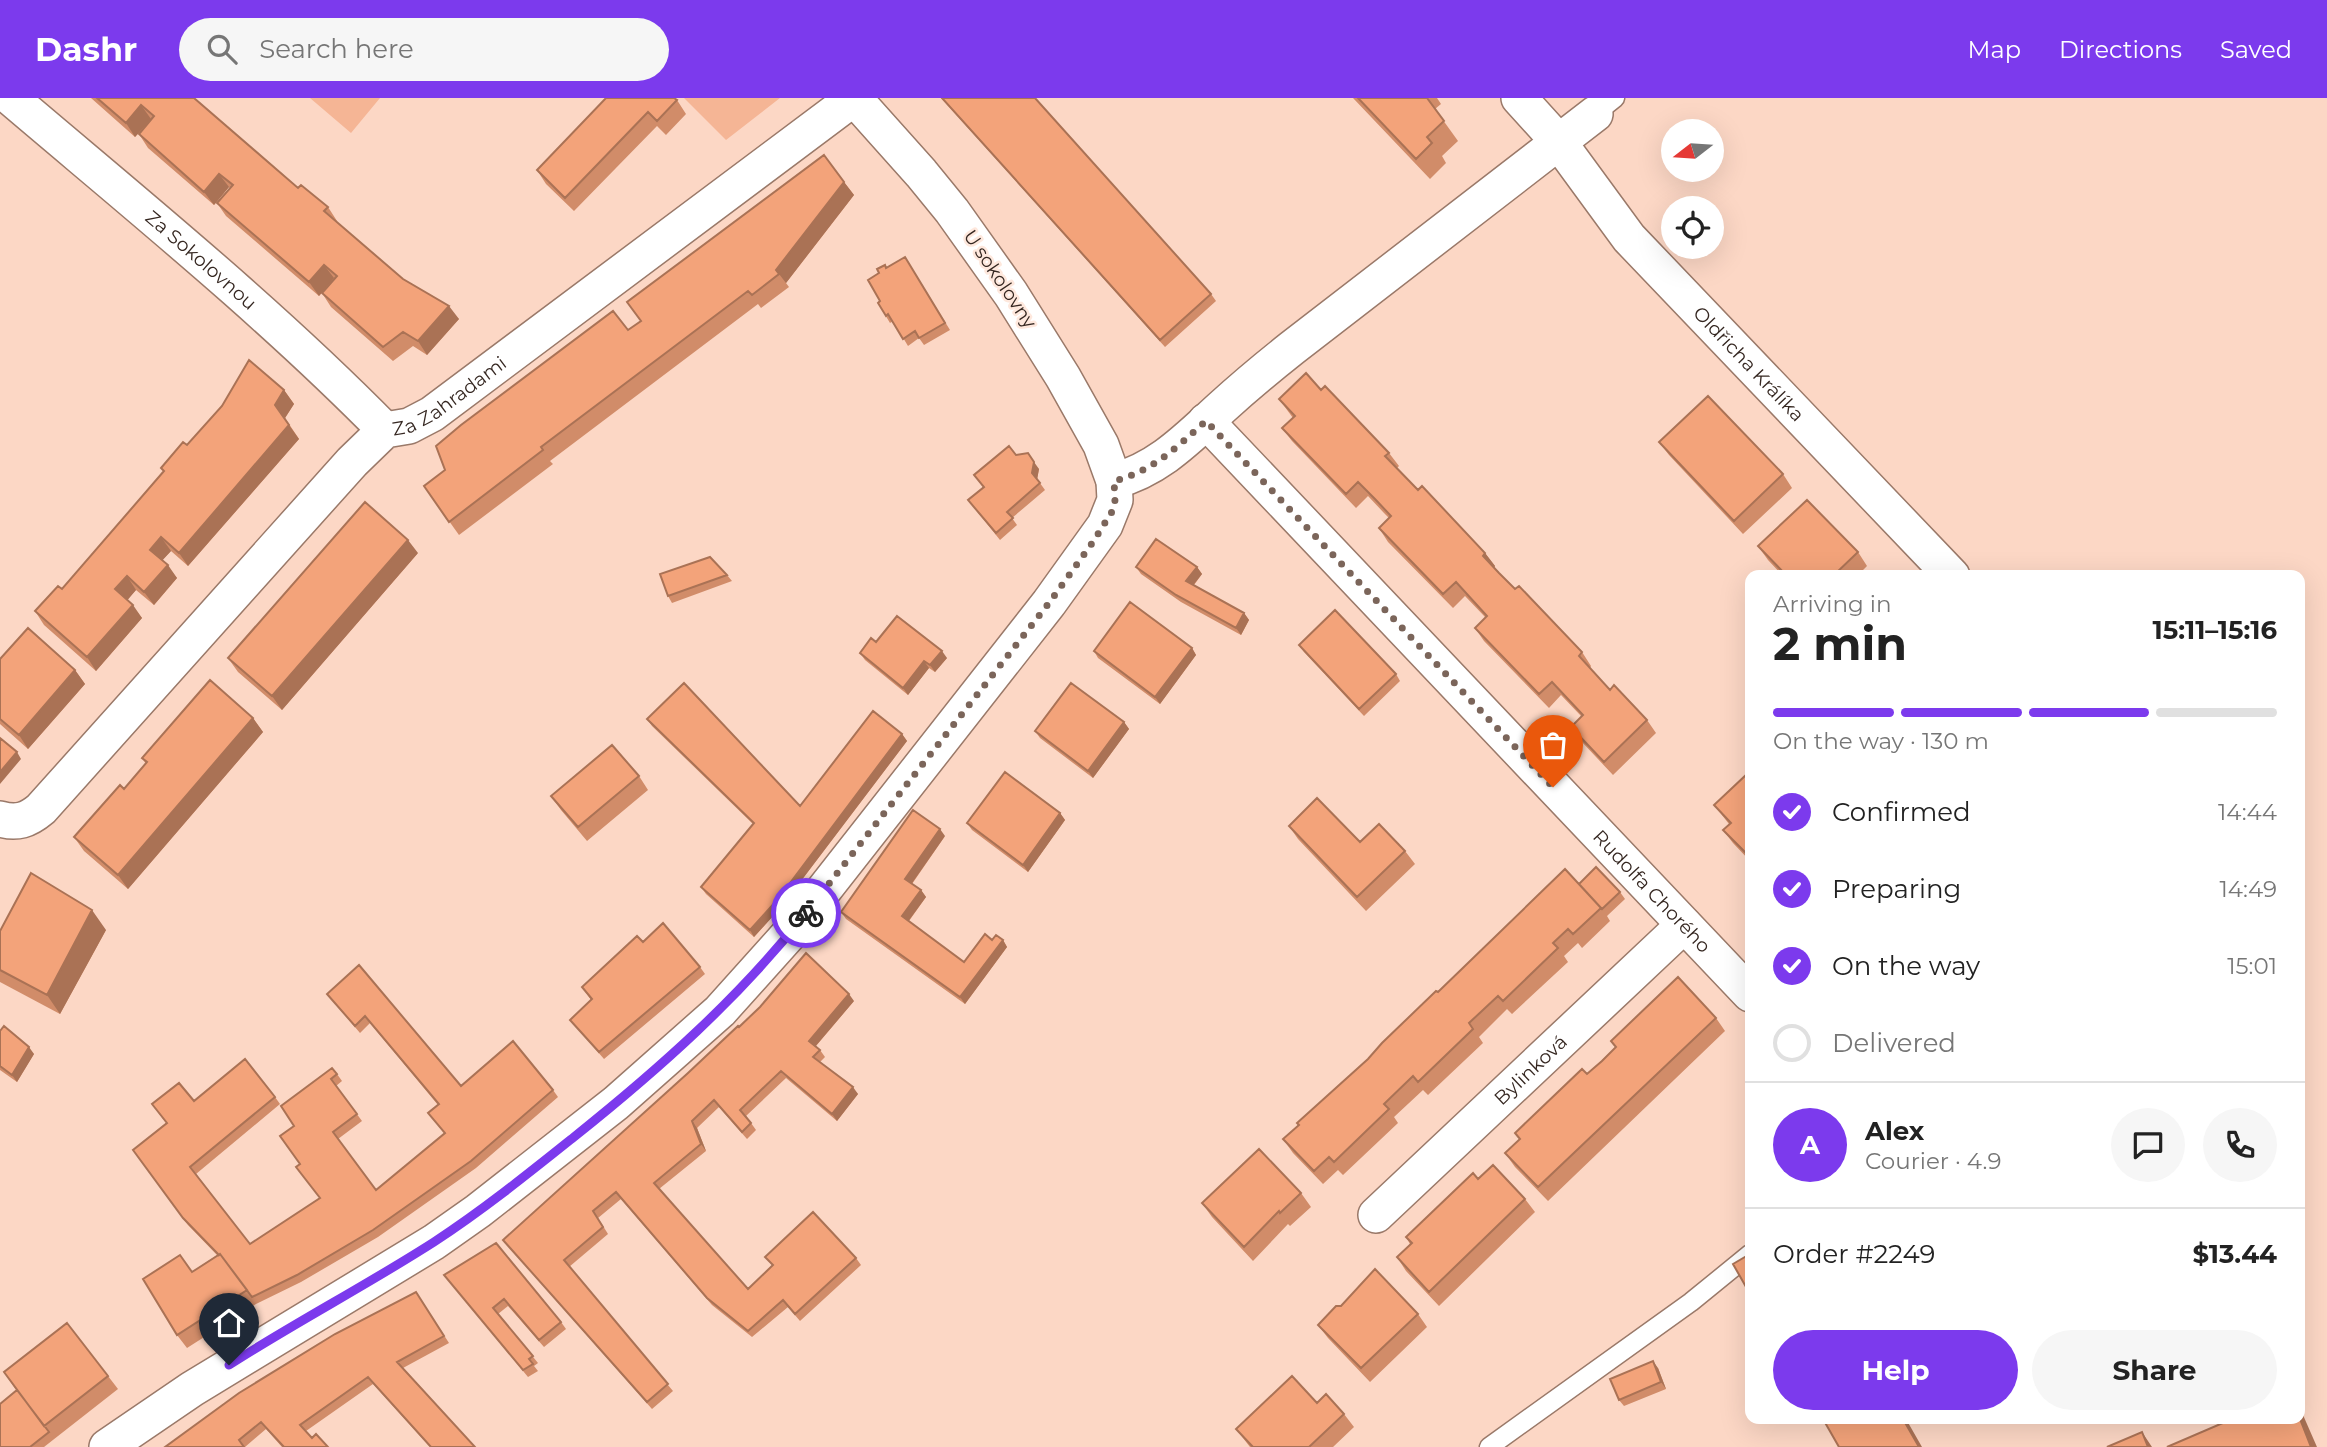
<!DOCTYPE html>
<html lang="en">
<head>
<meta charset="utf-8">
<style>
	:root { --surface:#fff; --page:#f6f6f6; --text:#222; --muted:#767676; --line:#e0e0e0; --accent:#7c3aed }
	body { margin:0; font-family:Montserrat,sans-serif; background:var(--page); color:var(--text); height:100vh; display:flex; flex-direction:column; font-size:26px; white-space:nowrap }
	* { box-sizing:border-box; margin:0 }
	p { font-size:23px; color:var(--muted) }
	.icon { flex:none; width:38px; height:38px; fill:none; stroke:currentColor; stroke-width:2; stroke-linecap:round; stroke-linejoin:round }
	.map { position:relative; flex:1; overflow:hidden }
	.sheet { position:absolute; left:1745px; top:472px; width:560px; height:854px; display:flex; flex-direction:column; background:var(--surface); border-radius:14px; box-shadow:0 7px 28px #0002 }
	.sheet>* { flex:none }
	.needle { width:46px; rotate:253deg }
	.buttons { position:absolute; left:1661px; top:21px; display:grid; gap:14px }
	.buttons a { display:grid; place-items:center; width:63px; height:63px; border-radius:50%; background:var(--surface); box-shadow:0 7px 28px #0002; font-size:35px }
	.pin { position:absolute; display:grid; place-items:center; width:60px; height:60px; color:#fff; margin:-72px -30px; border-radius:50% 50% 50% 0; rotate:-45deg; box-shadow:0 0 7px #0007 }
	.pin .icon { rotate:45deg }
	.courier { position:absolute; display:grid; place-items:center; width:70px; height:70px; margin:-35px; border:5px solid #7c3aed; border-radius:50%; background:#fff; color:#222; box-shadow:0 2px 9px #0007 }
	.summary em { font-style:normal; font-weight:700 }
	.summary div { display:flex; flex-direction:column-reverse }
	.summary { display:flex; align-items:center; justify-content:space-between; height:119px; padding:0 28px }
	h1 { font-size:46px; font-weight:700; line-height:52px }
	.bar { display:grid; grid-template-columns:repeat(4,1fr); gap:10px 7px; align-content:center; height:84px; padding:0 28px }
	.bar i { height:9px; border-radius:5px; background:var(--line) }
	.bar .active { background:var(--accent) }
	.bar p { grid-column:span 4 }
	.line { display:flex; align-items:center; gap:18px; padding:0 28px; border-top:2px solid var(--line) }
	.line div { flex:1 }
	.round { display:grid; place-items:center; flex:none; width:74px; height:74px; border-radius:37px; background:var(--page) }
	ol { padding:0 28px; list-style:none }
	li { display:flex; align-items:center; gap:21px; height:77px }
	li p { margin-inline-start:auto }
	li .icon { padding:7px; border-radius:50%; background:var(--accent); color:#fff; stroke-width:4 }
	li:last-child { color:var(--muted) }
	li i { width:38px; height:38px; border:4px solid var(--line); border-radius:50% }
	.cta { display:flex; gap:14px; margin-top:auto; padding:14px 28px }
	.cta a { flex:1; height:80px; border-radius:42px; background:var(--accent); color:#fff; font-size:28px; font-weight:700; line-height:80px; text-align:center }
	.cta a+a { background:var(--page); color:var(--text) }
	header { display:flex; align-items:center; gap:42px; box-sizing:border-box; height:98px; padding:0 35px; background:var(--accent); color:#fff }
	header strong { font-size:33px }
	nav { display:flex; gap:38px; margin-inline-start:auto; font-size:24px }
	.search { width:490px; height:63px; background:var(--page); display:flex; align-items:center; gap:18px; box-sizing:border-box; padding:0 24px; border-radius:38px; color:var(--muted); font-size:26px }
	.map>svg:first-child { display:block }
</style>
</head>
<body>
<header>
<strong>Dashr</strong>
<div class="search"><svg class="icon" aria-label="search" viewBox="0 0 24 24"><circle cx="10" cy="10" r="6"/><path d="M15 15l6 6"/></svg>Search here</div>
<nav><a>Map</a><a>Directions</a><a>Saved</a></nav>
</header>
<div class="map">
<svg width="2327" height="1349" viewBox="0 0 2327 1349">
	<rect width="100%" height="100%" fill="#fcd7c5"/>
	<path fill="#f5b595" d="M310 0H380L351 35Z
		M684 0H780L726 42Z"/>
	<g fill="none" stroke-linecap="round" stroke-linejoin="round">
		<defs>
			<path id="service" d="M1595 16 1615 0
				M1489 1349 1691 1204 1750 1156"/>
			<g id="minor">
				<path id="s1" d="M11 0C138 108 268 213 385 332"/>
				<path id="s2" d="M1519 0 1558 43 1629 140 1952 478"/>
				<path id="s3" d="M1206 323 1750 896"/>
				<path d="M1114 383C1159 371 1188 340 1221 310 1244 289 1268 269 1292 250L1595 16"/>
				<path id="s4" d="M0 721C17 726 28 722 41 711L352 364 385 332 409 328 432 316 854 0"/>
				<path id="s5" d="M1376 1117 1684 827"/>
				<path d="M107 1349 192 1291 434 1144 478 1113 616 1005 720 913 790 835 1049 505 1105 427 1115 402 1114 383 1101 347 1063 279 1011 196 952 113 921 75 854 0"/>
			</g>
		</defs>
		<use href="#service" stroke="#9a7969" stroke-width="21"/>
		<use href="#minor" stroke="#9a7969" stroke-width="38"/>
		<use href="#service" stroke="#fff" stroke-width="18"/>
		<use href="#minor" stroke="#fff" stroke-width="35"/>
	</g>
	<path fill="#d18c69" d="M91 0H194L298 90 328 109 337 123 336 124 403 181 459 221 427 257 413 248 393 263 331 209 322 195 334 181 319 198 226 118 217 105 230 90 229 89 214 107 148 50 139 36 151 22 135 39Z
		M606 0 677 2 686 16 666 37 657 28 574 113 546 86 537 72Z
		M941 0H1035L1211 196 1216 203 1165 249Z
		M1353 0H1437L1441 6 1435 11 1458 43 1442 58 1446 65 1430 81Z
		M844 84 854 97 786 185 789 189 761 210 758 206 550 363 553 366 459 437 424 388 641 223 627 204Z
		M905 159 950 232 924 247 919 240 908 248 893 223 890 225 878 205 880 203 887 170Z
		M284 292 294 306 285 320 299 341 188 468 171 453 162 462 177 480 154 507 136 492 127 502 142 520 96 573 44 527 35 513 62 491 164 374 161 370 187 347Z
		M1321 292 1389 355 1399 368 1397 370 1418 392 1485 455 1495 468 1494 470 1499 475 1582 554 1591 568 1590 570 1610 592 1647 622 1656 635 1613 677 1581 643 1571 629 1582 619 1561 597 1549 610 1484 543 1475 530 1486 520 1465 498 1453 510 1388 444 1379 430 1389 420 1384 415 1368 398 1356 410 1292 343 1282 330 1293 320 1279 301Z
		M1659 344 1783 376 1792 390 1743 436 1669 357Z
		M1016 357 1039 371 1037 381 1045 392 1012 420 1017 427 1000 442 968 402 983 389 974 377Z
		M1758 448 1858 454 1867 468 1857 478H1783L1768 462Z
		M418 455 282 612 238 574 228 560Z
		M1136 469H1197L1202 476 1194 487 1244 515 1249 522 1241 537 1181 504 1141 476Z
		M727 477 732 483 672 505 668 498Z
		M876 544 947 560 935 574 929 570 908 597 865 562 860 555Z
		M1299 547 1396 576 1400 583 1364 618 1304 554Z
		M1192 550 1196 557 1160 606 1098 560 1094 553Z
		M0 561 75 572 85 586 28 651 0 626Z
		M253 620 263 634 128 791 84 753 74 739 124 691 146 666 142 660Z
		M647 621 800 708 902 636 907 643 782 808 754 839 706 796 701 789 753 726 652 628Z
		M1124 624 1129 631 1093 680 1040 640 1035 633Z
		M639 678 648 692 587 743 561 712 551 698Z
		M1750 681V763L1733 745 1723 732 1729 726 1714 707Z
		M1060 715 1065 722 1028 774 972 732 967 725Z
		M1289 728 1360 744 1405 753 1415 766 1366 813 1298 741Z
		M945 738 912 786 921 792 926 799 909 823 964 864 992 842H1003L1007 849 965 906 846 821 841 814Z
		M1579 786 1620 794 1625 801 1607 818 1610 823 1582 850 1578 845 1564 858 1568 864 1512 916 1507 911 1479 939 1483 945 1428 997 1423 992 1394 1019 1398 1025 1343 1077 1338 1072 1323 1086 1293 1055 1283 1041 1298 1027 1297 1025 1368 961 1438 894Z
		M106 832 60 916 0 884V833Z
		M643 844 700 869 705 876 604 961 570 922 591 902 582 889Z
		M359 867 461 988 553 992 558 999 476 1070 378 1139 301 1184 256 1206 187 1250 177 1237 192 1174 217 1157 188 1127 133 1052 166 1025 152 1006 194 1003 275 999 280 1006 196 1076 250 1146 320 1100 300 1066 294 1028 281 1008 337 976 342 983 336 988 362 1023 338 1041 376 1092 445 1036 428 1015 438 1007 370 925 360 935 327 896Z
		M854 903 816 948 820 952 825 959 820 964 858 996 837 1023 786 980 746 1018 756 1032 747 1041 719 1009 697 1030 706 1053 659 1091 748 1191 773 1168 765 1159 856 1160 861 1167 800 1223 788 1209 752 1239 712 1207 621 1101 598 1120 608 1136 569 1169 673 1293 652 1311 508 1148 503 1142 739 929Z
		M1716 920 1725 933 1548 1103 1515 1069 1505 1055 1520 1041 1515 1035 1587 976 1616 949 1611 943Z
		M0 933 34 956 17 984 0 972Z
		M1478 1081 1525 1101 1535 1114 1439 1208 1406 1173 1397 1159 1410 1146 1406 1139Z
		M1301 1095 1311 1109 1290 1128 1288 1126 1253 1163 1212 1119 1202 1105Z
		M444 1177 561 1224 566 1231 544 1249 508 1208 498 1216 538 1265 534 1268 538 1273 528 1279Z
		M416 1194 449 1245 403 1270 475 1349H430L373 1286 306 1333 312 1340 328 1349H282L266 1331 245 1349H165Z
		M1418 1216 1427 1229 1370 1284 1328 1240 1318 1227Z
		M1658 1270 1666 1291 1624 1308 1619 1302Z
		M4 1274 108 1278 118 1291 44 1349H0L16 1292Z
		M1317 1305 1344 1316 1354 1329 1333 1349H1250L1236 1331Z"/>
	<path fill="#aa7255" d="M141 7 151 21 135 39 126 25Z
		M219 76 229 89 214 107 204 94Z
		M844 84 854 97 786 185 776 172Z
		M324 167 334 180 319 198 309 184Z
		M449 208 459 221 427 257 418 243Z
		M284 292 294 306 285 320 275 307Z
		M289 327 299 341 188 468 179 455Z
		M1034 364 1039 371 1037 382 1032 375Z
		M161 439 171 453 160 465 150 452Z
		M408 442 418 455 282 612 272 598Z
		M1485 455 1495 468 1492 472 1483 458Z
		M168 467 177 480 154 507 144 494Z
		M1197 469 1202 476 1191 490 1186 483Z
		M127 478 136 492 125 505 115 491Z
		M133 507 142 520 96 573 87 559Z
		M1244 515 1249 522 1241 537 1236 530Z
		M1192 550 1196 557 1160 606 1155 599Z
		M942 553 947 560 935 574 930 567Z
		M924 563 929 570 908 597 903 590Z
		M75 572 85 586 28 651 19 637Z
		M253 620 263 634 128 791 118 777Z
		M1124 624 1129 631 1093 680 1088 673Z
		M902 636 907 643 782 808 754 839 750 832Z
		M17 654 21 661 0 686V674Z
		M1060 715 1065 722 1028 774 1023 767Z
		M940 731 945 738 910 788 905 781Z
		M921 792 926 799 907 825 902 818Z
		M92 812 106 832 60 916 47 897Z
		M1003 842 1007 849 965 906 960 899Z
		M849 896 854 903 814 950 809 943Z
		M29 949 34 956 17 984 12 977Z
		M853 989 858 996 837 1023 832 1016Z
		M692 1023 697 1030 706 1053 701 1046Z
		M1653 1263 1658 1270 1666 1291 1661 1284Z
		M2300 1311 2303 1317 2317 1349H2311L2300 1321Z
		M1903 1321H1906L1922 1349H1919Z
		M2142 1334 2152 1349H2148Z"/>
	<path fill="#f3a37a" stroke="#aa7255" stroke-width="2" d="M97 0H194L298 90 301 87 328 109 324 113 403 181 449 208 418 243 403 234 383 249 322 195 337 178 324 167 309 184 217 105 233 87 219 76 204 94 139 36 154 18 141 7 126 25Z
		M606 0H674L677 2 657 23 648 14 565 100 537 72Z
		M942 0H1035L1211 196 1160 242Z
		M1358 0H1427L1444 23 1427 39 1432 45 1416 61Z
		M824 57 844 84 776 172 779 176 752 197 748 193 541 349 543 352 449 424 424 388 445 372 436 348 461 327 613 213 628 232 641 223 627 204Z
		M905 159 945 225 919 240 915 233 903 241 888 216 886 218 878 205 880 203 868 182 879 175 877 171 885 167 886 170Z
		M249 262 284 292 275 307 289 327 179 455 161 439 150 452 168 467 144 494 127 478 115 491 133 507 87 559 35 513 58 488 62 491 164 373 161 370 183 344 187 347 222 308Z
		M1306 275 1321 292 1325 288 1389 355 1385 358 1418 392 1422 388 1485 455 1483 458 1499 475 1515 491 1519 488 1582 554 1579 558 1610 592 1614 587 1647 622 1604 664 1571 629 1583 617 1552 584 1539 596 1475 530 1487 518 1456 484 1443 496 1379 430 1391 418 1375 401 1358 384 1346 396 1282 330 1295 318 1279 301Z
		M1708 298 1783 376 1734 423 1659 344Z
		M1009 348 1016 357 1028 355 1034 364 1032 375 1040 385 1007 414 1013 420 996 435 968 402 984 389 974 377Z
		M1807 402 1858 454 1833 478H1787L1758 448Z
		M365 404 408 442 272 598 228 560Z
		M1156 441 1197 469 1186 483 1244 515 1236 530 1176 497 1136 469Z
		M710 459 727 477 668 498 660 476Z
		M1130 504 1192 550 1155 599 1094 553Z
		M1335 512 1396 576 1359 611 1299 547Z
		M897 518 942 553 930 567 924 563 903 590 860 555 871 540 876 544Z
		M28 530 75 572 19 637 0 621V561Z
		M210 582 253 620 118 777 74 739 120 687 124 691 147 664 142 660Z
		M684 585 800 708 873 613 902 636 778 801 750 832 701 789 754 725 647 621Z
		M1071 585 1124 624 1088 673 1035 633Z
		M0 640 17 654 0 674Z
		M612 647 639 678 578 729 551 698Z
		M1005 674 1060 715 1023 767 967 725Z
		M1746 677 1750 681V759L1723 732 1731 725 1714 707Z
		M1317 700 1360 744 1379 726 1405 753 1357 799 1289 728Z
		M913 712 940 731 905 781 921 792 902 818 964 864 985 836 992 842 996 837 1003 842 960 899 841 814Z
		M1596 769 1620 794 1602 811 1579 786Z
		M1565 771 1601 810 1573 836 1568 831 1553 845 1558 850 1503 903 1498 898 1469 925 1473 931 1418 984 1413 978 1384 1006 1389 1011 1334 1064 1329 1059 1314 1073 1283 1041 1299 1027 1297 1025 1368 961 1382 945 1436 893 1438 894Z
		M31 775 92 812 47 897 0 872V833Z
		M663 825 700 869 599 954 570 922 592 901 582 889 637 838 643 844Z
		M806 855 849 896 809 943 820 952 813 959 853 989 832 1016 781 973 740 1012 751 1025 742 1034 714 1002 692 1023 701 1046 654 1085 748 1191 773 1167 765 1159 813 1114 856 1160 795 1216 783 1202 748 1233 707 1200 616 1094 593 1113 603 1129 564 1162 668 1286 647 1304 503 1142 688 975 738 928 739 929 760 909Z
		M359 867 461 988 513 943 553 992 471 1063 373 1132 297 1177 252 1199 220 1156 219 1157 183 1120 133 1052 167 1025 152 1006 179 985 194 1003 245 961 275 999 190 1069 250 1146 320 1100 296 1069 300 1066 280 1038 294 1028 281 1008 332 970 337 976 331 981 357 1016 333 1034 376 1092 445 1035 428 1015 439 1006 365 918 355 928 327 896Z
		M1678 879 1716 920 1538 1089 1505 1055 1520 1041 1515 1035 1582 971 1587 976 1602 963 1616 949 1611 943Z
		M4 928 29 949 12 977 0 968V933Z
		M1259 1051 1301 1095 1280 1115 1279 1113 1244 1149 1202 1105Z
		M1493 1067 1525 1101 1429 1194 1397 1159 1412 1145 1406 1139 1473 1075 1478 1081Z
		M496 1145 561 1224 539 1242 504 1201 493 1210 533 1258 529 1261 533 1266 523 1272 444 1177Z
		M220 1156 247 1192 177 1237 143 1181 180 1157 192 1174Z
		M1750 1156V1196L1733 1166Z
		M1375 1171 1418 1216 1361 1270 1318 1227 1336 1208H1341Z
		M416 1194 444 1238 397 1264 475 1349H431L368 1279 300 1327 312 1340 316 1336 328 1349H284L261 1324 239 1342 244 1349H165L239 1295 335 1236Z
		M67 1225 108 1278 44 1328 4 1274Z
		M1653 1263 1661 1284 1619 1302 1610 1281Z
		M1292 1278 1317 1305 1326 1296 1344 1316 1309 1349H1253L1236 1331Z
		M17 1292 49 1334 30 1349H0V1306Z
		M1823 1321H1903L1919 1349H1839Z
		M2232 1321H2300L2311 1349H2167Z
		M2142 1334 2148 1349H2107Z"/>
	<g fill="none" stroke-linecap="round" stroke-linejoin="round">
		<path stroke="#7b655a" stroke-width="7" stroke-dasharray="0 12.6" d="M806 815 1049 505 1093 444 1113 412 1115 402 1114 383C1153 373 1177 349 1206 323L1553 689"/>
		<path stroke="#7c3aed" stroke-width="9" d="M229 1267C296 1224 367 1187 434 1144 483 1112 529 1075 574 1039 659 971 739 900 806 815"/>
	</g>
	<g text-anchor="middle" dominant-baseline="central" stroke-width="5" stroke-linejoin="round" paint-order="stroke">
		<g font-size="19" fill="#352721" stroke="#fee8dd">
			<text stroke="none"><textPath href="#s1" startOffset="250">Za Sokolovnou</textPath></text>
			<text transform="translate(1000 181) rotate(56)">U sokolovny</text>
			<text stroke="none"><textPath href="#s2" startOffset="352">Oldřicha Králíka</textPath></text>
			<text stroke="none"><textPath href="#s4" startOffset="630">Za Zahradami</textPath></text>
			<text stroke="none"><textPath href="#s3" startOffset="648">Rudolfa Chorého</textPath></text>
			<text stroke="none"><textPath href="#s5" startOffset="212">Bylinková</textPath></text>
		</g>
	</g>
</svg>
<div class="buttons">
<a><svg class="needle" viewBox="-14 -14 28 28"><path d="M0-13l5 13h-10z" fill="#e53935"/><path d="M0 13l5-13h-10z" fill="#767676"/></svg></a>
<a><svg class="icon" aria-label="locate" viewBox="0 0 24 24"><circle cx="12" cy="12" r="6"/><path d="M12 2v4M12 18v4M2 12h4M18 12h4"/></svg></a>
</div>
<div class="pin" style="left:1553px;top:689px;background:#ea580c"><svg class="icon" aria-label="bag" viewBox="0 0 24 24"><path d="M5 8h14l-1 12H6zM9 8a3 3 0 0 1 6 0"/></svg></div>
<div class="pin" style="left:229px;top:1267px;background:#1f2937"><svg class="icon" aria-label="home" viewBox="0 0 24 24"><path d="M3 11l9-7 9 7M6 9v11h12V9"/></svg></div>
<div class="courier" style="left:806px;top:815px"><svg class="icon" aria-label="bike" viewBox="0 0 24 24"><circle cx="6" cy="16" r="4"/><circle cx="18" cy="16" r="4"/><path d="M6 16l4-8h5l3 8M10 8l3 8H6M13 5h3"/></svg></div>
<section class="sheet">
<div class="summary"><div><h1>2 min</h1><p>Arriving in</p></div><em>15:11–15:16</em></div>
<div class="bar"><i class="active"></i><i class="active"></i><i class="active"></i><i></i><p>On the way · 130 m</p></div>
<ol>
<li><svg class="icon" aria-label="check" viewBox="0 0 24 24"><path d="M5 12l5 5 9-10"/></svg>Confirmed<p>14:44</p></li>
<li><svg class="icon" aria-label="check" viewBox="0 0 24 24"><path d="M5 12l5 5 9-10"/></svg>Preparing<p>14:49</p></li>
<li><svg class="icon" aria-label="check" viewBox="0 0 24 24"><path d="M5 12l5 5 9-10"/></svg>On the way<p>15:01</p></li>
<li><i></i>Delivered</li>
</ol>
<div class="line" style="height:126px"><b class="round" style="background:var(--accent);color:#fff">A</b><div><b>Alex</b><p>Courier · 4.9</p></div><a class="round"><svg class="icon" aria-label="chat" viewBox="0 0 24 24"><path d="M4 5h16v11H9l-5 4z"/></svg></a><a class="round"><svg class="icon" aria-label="phone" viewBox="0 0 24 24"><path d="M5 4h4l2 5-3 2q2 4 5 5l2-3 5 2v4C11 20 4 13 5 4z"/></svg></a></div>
<div class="line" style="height:91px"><div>Order #2249</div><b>$13.44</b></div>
<div class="cta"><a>Help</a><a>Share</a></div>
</section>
</div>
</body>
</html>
